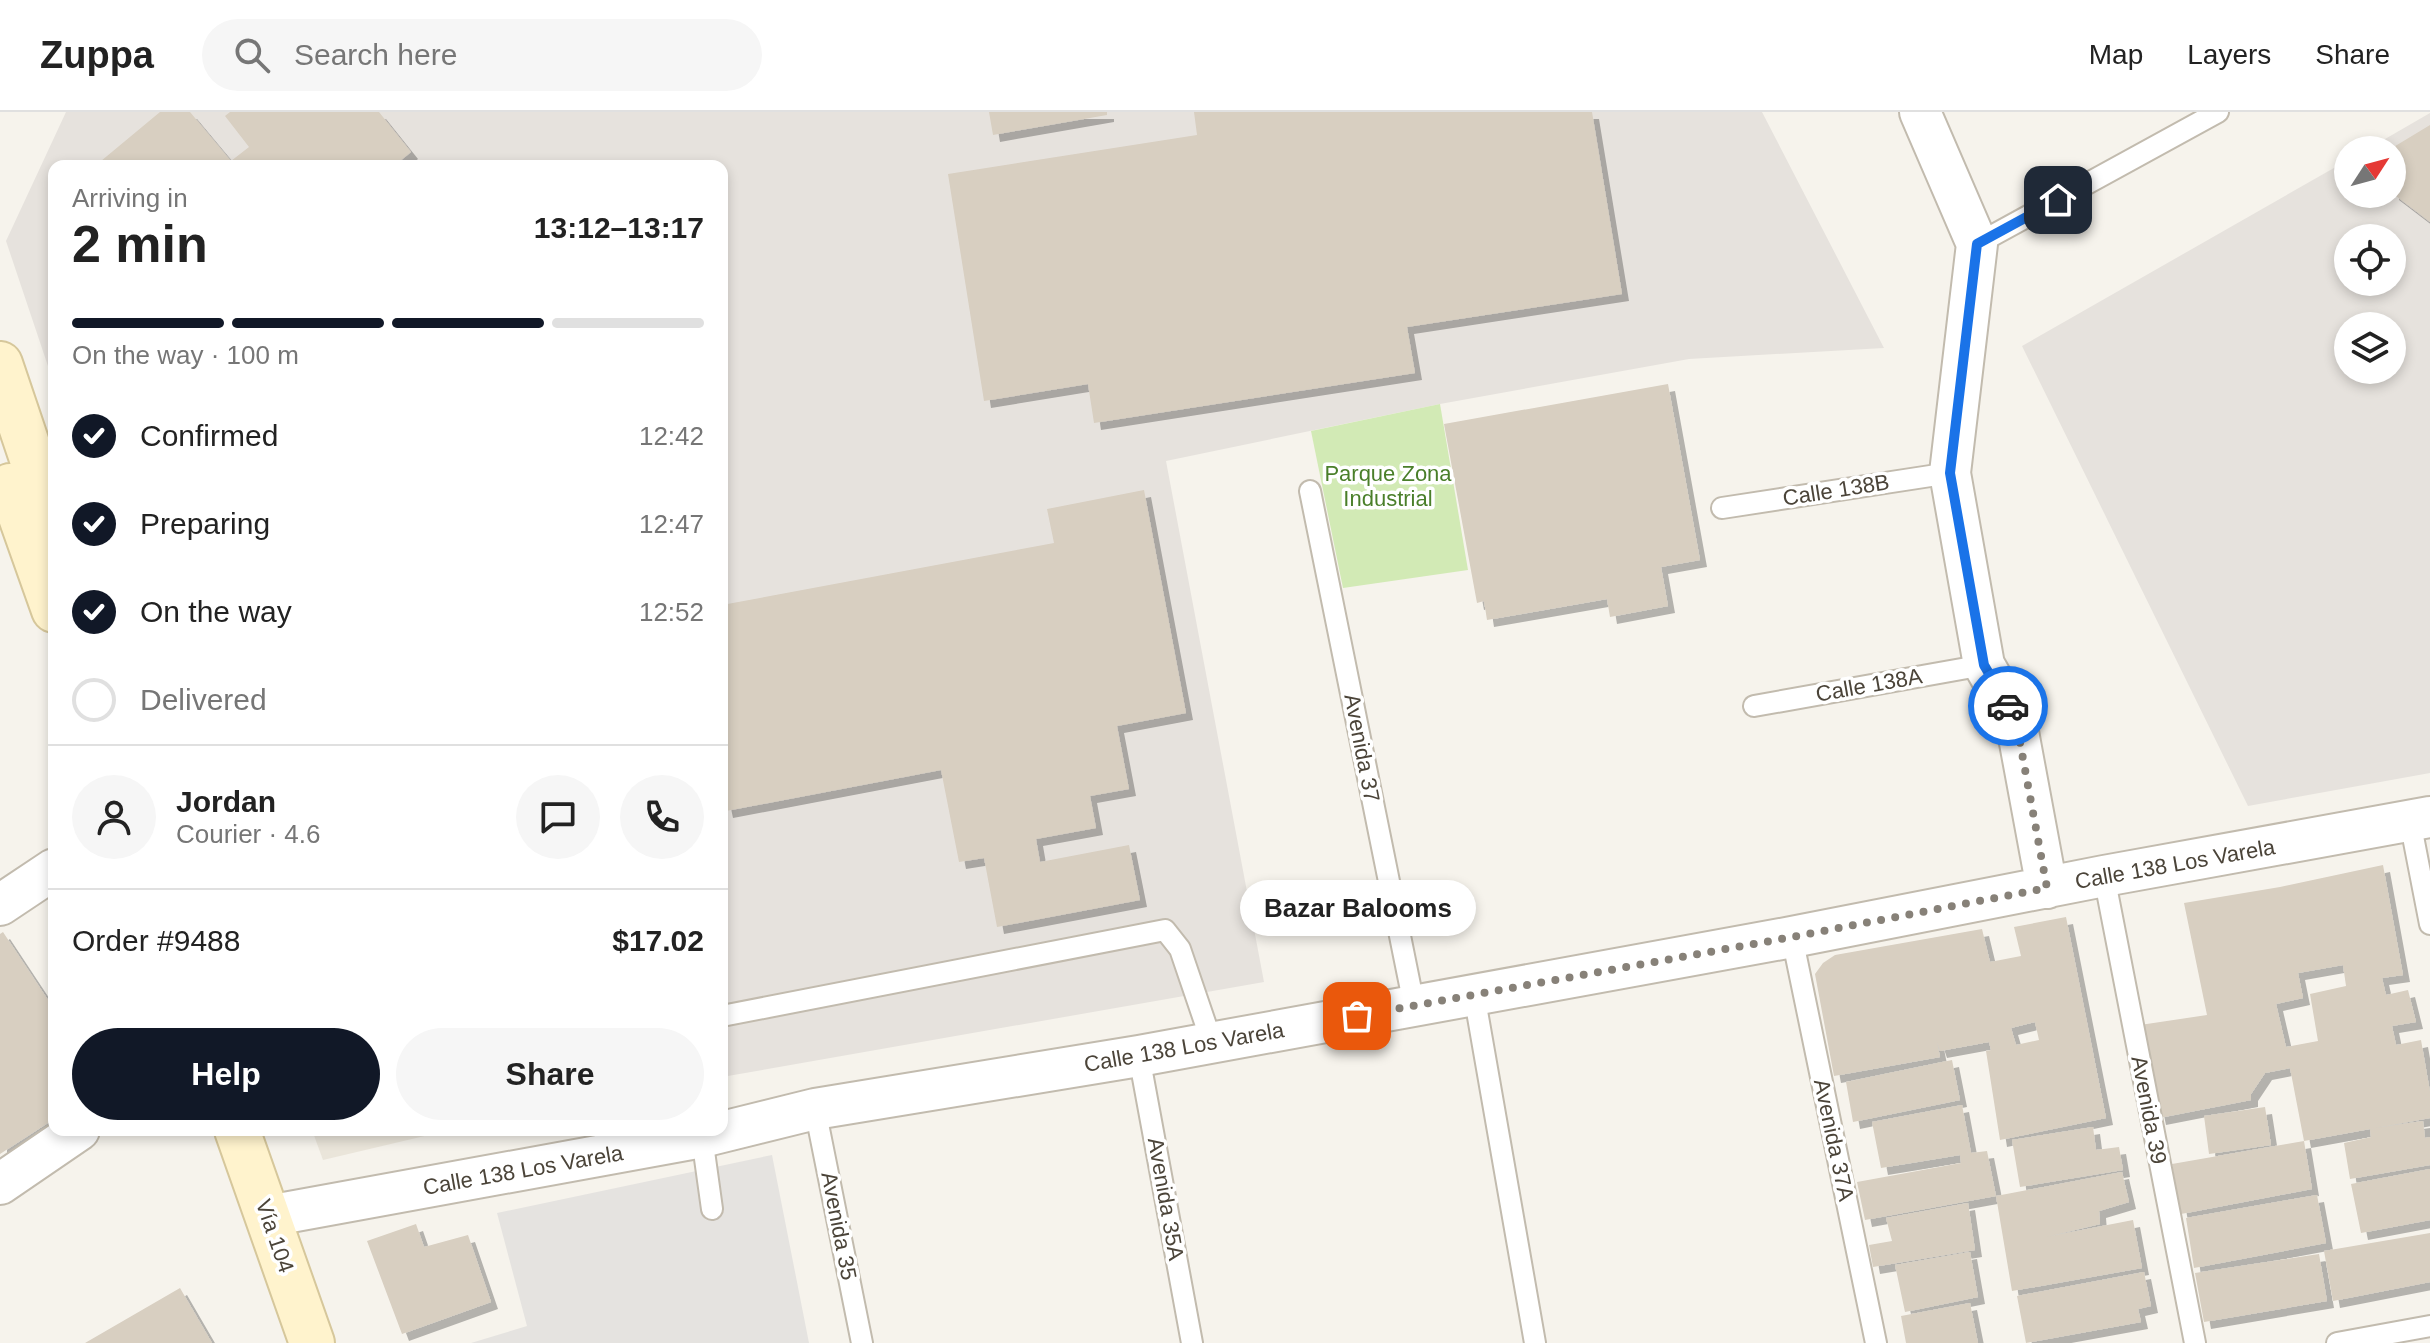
<!DOCTYPE html>
<html lang="en">
<head>
<meta charset="utf-8">
<style>
	:root { --surface:#fff; --page:#f6f6f6; --text:#222; --muted:#767676; --line:#e0e0e0; --accent:#111827 }
	body { margin:0; font-family:Helvetica,sans-serif; background:var(--page); color:var(--text); height:100vh; display:flex; flex-direction:column; font-size:30px; white-space:nowrap }
	* { box-sizing:border-box; margin:0 }
	p { font-size:26px; color:var(--muted) }
	.icon { flex:none; width:44px; height:44px; fill:none; stroke:currentColor; stroke-width:2; stroke-linecap:round; stroke-linejoin:round }
	.map { position:relative; flex:1; overflow:hidden }
	.sheet { position:absolute; left:48px; top:48px; width:680px; height:976px; display:flex; flex-direction:column; background:var(--surface); border-radius:16px; box-shadow:0 4px 12px #0003 }
	.sheet>* { flex:none }
	.needle { width:52px; rotate:54deg }
	.buttons { position:absolute; left:2334px; top:24px; display:grid; gap:16px }
	.buttons a { display:grid; place-items:center; width:72px; height:72px; border-radius:50%; background:var(--surface); box-shadow:0 4px 12px #0003; font-size:40px }
	.pin { position:absolute; display:grid; place-items:center; width:68px; height:68px; color:#fff; margin:-34px; border-radius:16px; box-shadow:0 4px 12px #0006 }
	.courier { position:absolute; display:grid; place-items:center; width:80px; height:80px; margin:-40px; border:6px solid #1a73e8; border-radius:50%; background:#fff; color:#222; box-shadow:0 2px 10px #0007 }
	.bubble { position:absolute; height:56px; border-radius:28px; background:var(--surface); box-shadow:0 4px 12px #0003; font-size:26px; font-weight:700; line-height:56px; text-align:center }
	.summary em { font-style:normal; font-weight:700 }
	.summary div { display:flex; flex-direction:column-reverse }
	.summary { display:flex; align-items:center; justify-content:space-between; height:136px; padding:0 24px }
	h1 { font-size:52px; font-weight:700; line-height:60px }
	.bar { display:grid; grid-template-columns:repeat(4,1fr); gap:12px 8px; align-content:center; height:96px; padding:0 24px }
	.bar i { height:10px; border-radius:6px; background:var(--line) }
	.bar .selected { background:var(--accent) }
	.bar p { grid-column:span 4 }
	.line { display:flex; align-items:center; gap:20px; padding:0 24px; border-top:2px solid var(--line) }
	.line div { flex:1 }
	.round { display:grid; place-items:center; flex:none; width:84px; height:84px; border-radius:42px; background:var(--page) }
	ol { padding:0 24px; list-style:none }
	li { display:flex; align-items:center; gap:24px; height:88px }
	li p { margin-inline-start:auto }
	li .icon { padding:8px; border-radius:50%; background:var(--accent); color:#fff; stroke-width:4 }
	li:last-child { color:var(--muted) }
	li i { width:44px; height:44px; border:4px solid var(--line); border-radius:50% }
	.action { display:flex; gap:16px; margin-top:auto; padding:16px 24px }
	.action a { flex:1; height:92px; border-radius:48px; background:var(--accent); color:#fff; font-size:32px; font-weight:700; line-height:92px; text-align:center }
	.action a+a { background:var(--page); color:var(--text) }
	header { display:flex; align-items:center; gap:48px; box-sizing:border-box; height:112px; padding:0 40px; background:var(--surface); border-bottom:2px solid var(--line) }
	header strong { font-size:38px }
	nav { display:flex; gap:44px; margin-inline-start:auto; font-size:28px }
	.search { width:560px; height:72px; background:var(--page); display:flex; align-items:center; gap:20px; box-sizing:border-box; padding:0 28px; border-radius:44px; color:var(--muted); font-size:30px }
	.map>svg:first-child { display:block }
</style>
</head>
<body>
<header>
<strong>Zuppa</strong>
<div class="search"><svg class="icon" aria-label="search" viewBox="0 0 24 24"><circle cx="10" cy="10" r="6"/><path d="M15 15l6 6"/></svg>Search here</div>
<nav><a>Map</a><a>Layers</a><a>Share</a></nav>
</header>
<div class="map">
<svg width="2430" height="1231" viewBox="0 0 2430 1231">
	<defs>
		<filter id="shadow"><feDropShadow dx="7" dy="7" stdDeviation="0" flood-color="#0004"/></filter>
	</defs>
	<rect width="100%" height="100%" fill="#f6f3ec"/>
	<path fill="#eae5da" d="M312 1018H450L323 1048Z"/>
	<path fill="#e6e2dd" fill-rule="evenodd" d="M66 0H1762L1884 236 1689 247 1440 292 1166 349 1264 870 722 965V54H54V272L6 129Z
		M2430 1V661L2248 694 2022 234 2348 48V82H2392V38H2366ZM2348 126H2392V170H2348ZM2348 214H2392V258H2348Z"/>
	<path fill="#d2eab5" d="M1440 292 1468 458 1343 476 1311 319Z"/>
	<path fill="#e5e3e0" d="M772 1043 809 1231H471L527 1214 497 1101Z"/>
	<path fill="#d8cfc1" fill-rule="evenodd" filter="url(#shadow)" d="M160 0H190L231 49 249 35 225 4 230 0H379L411 40 394 54H95Z
		M989 0H1107V3L993 23Z
		M1194 0H1592L1622 182 1407 215 1415 261 1094 311 1088 272 984 289 948 62 1197 23Z
		M2430 13V110L2392 81V36Z
		M1668 272 1700 448 1661 455 1668 494 1610 505 1607 487 1487 508 1484 489 1477 491 1444 312Z
		M1144 378 1186 601 1117 614 1129 677 1090 684 1096 716 1036 727 1040 750 1129 733 1140 788 997 815 984 746 959 750 941 658 726 699 722 680V493L1054 431 1047 397Z
		M2383 753 2403 863 2382 866 2386 883 2408 878 2416 910 2392 914 2396 933 2421 928 2430 980V1006L2375 1016 2423 1009 2425 1026 2430 1025V1053L2350 1067 2344 1031 2371 1025 2370 1017 2304 1029 2290 956 2265 961 2251 982V988L2159 1006 2140 913 2207 903 2184 791 2280 775ZM2343 853 2346 874 2310 882 2318 929 2286 935 2276 892 2303 886 2298 861Z
		M2066 805 2106 1006 2000 1028 1986 939 1991 938 1989 930 1940 939 1937 930 1940 945 1834 964 1815 862 1823 851 1835 843 1982 817 1990 850 2021 844 2014 815ZM2035 910 2039 928 2016 933 2011 916Z
		M3 820 52 894 54 893V1007L0 1042V822Z
		M1952 948 1960 988 1853 1010 1846 970Z
		M1962 993 1971 1041 1987 1039 1996 1084 1865 1108 1857 1070 1961 1051 1960 1043 1881 1056 1872 1010Z
		M2265 995 2271 1033 2209 1042 2204 1004Z
		M2093 1015 2096 1038 2119 1035 2123 1058 2020 1075 2012 1028Z
		M2304 1029 2312 1077 2181 1102 2172 1052Z
		M2430 1057V1108L2361 1121 2351 1072Z
		M2122 1060 2129 1090 2099 1099 2100 1112 2046 1125 2133 1108 2142 1156 2012 1179 1996 1084Z
		M2317 1083 2326 1131 2194 1156 2186 1106Z
		M1968 1091 1975 1138 1873 1155 1869 1133 1892 1129 1886 1106Z
		M416 1112 424 1135 468 1123 491 1190 402 1222 367 1129Z
		M2430 1121V1170L2333 1189 2324 1139Z
		M1970 1140 1978 1185 1905 1200 1895 1153Z
		M2319 1142 2327 1189 2204 1210 2195 1161Z
		M2144 1160 2151 1194 2138 1197 2141 1210 2026 1231 2017 1184Z
		M180 1176 212 1231H85Z
		M1970 1191 1978 1231H1906L1901 1204Z"/>
	<g fill="none" stroke-linecap="round" stroke-linejoin="round">
		<defs>
			<path id="service" d="M1977 132 2218 0
				M1310 379 1414 893
				M1722 396 1950 361
				M1754 594 1984 553
				M2410 709 2430 812
				M2104 764 2195 1231
				M1792 825 1876 1231
				M1474 882 1535 1231
				M722 904 1165 818 1180 837 1212 931
				M1139 944 1192 1231
				M815 997 862 1231
				M702 1025 712 1097
				M2337 1231 2430 1214"/>
			<path id="minor" d="M1920 0 1977 132 1950 361 1984 553 2016 609 2047 776
				M0 793 54 757
				M0 1072 79 1018
				M268 1104 702 1025 815 997 1139 944 1792 825 2104 764 2430 705"/>
			<path id="secondary" d="M0 252 54 412
				M10 374 54 498
				M237 1018 312 1231"/>
		</defs>
		<use href="#service" stroke="#c2bbae" stroke-width="24"/>
		<use href="#minor" stroke="#c2bbae" stroke-width="44"/>
		<use href="#secondary" stroke="#d6c79b" stroke-width="48"/>
		<use href="#service" stroke="#fff" stroke-width="20"/>
		<use href="#minor" stroke="#fff" stroke-width="40"/>
		<use href="#secondary" stroke="#fff3cd" stroke-width="44"/>
	</g>
	<g fill="none" stroke-linecap="round" stroke-linejoin="round">
		<path stroke="#878178" stroke-width="8" stroke-dasharray="0 14.4" d="M1357 904 1792 825 2047 776 2016 609 2008 594"/>
		<path stroke="#1a73e8" stroke-width="10" d="M2008 594 1984 553 1950 361 1977 132 2058 88"/>
	</g>
	<g text-anchor="middle" dominant-baseline="central" stroke-width="7" stroke-linejoin="round" paint-order="stroke">
		<g font-size="22" fill="#4a7f2a" stroke="#fff">
			<text x="1388" y="361">Parque Zona<tspan x="1388" dy="25">Industrial</tspan></text>
		</g>
		<g font-size="22" fill="#4b4439" stroke="#fff">
			<text transform="translate(1836 378) rotate(-9)">Calle 138B</text>
			<text transform="translate(1869 573) rotate(-10)">Calle 138A</text>
			<text transform="translate(1362 636) rotate(79)">Avenida 37</text>
			<text transform="translate(2175 752) rotate(-10)">Calle 138 Los Varela</text>
			<text transform="translate(1184 935) rotate(-10)">Calle 138 Los Varela</text>
			<text transform="translate(2149 998) rotate(79)">Avenida 39</text>
			<text transform="translate(1834 1028) rotate(78)">Avenida 37A</text>
			<text transform="translate(523 1058) rotate(-10)">Calle 138 Los Varela</text>
			<text transform="translate(1166 1087) rotate(80)">Avenida 35A</text>
			<text transform="translate(839 1114) rotate(79)">Avenida 35</text>
			<text transform="translate(275 1124) rotate(71)">Vía 104</text>
		</g>
	</g>
</svg>
<div class="buttons">
<a><svg class="needle" viewBox="-14 -14 28 28"><path d="M0-13l5 13h-10z" fill="#e53935"/><path d="M0 13l5-13h-10z" fill="#767676"/></svg></a>
<a><svg class="icon" aria-label="locate" viewBox="0 0 24 24"><circle cx="12" cy="12" r="6"/><path d="M12 2v4M12 18v4M2 12h4M18 12h4"/></svg></a>
<a><svg class="icon" aria-label="layers" viewBox="0 0 24 24"><path d="M12 4l9 5-9 5-9-5zM3 14l9 5 9-5"/></svg></a>
</div>
<div class="pin" style="left:1357px;top:904px;background:#ea580c"><svg class="icon" aria-label="bag" viewBox="0 0 24 24"><path d="M5 8h14l-1 12H6zM9 8a3 3 0 0 1 6 0"/></svg></div>
<div class="pin" style="left:2058px;top:88px;background:#1f2937"><svg class="icon" aria-label="home" viewBox="0 0 24 24"><path d="M3 11l9-7 9 7M6 9v11h12V9"/></svg></div>
<div class="courier" style="left:2008px;top:594px"><svg class="icon" aria-label="car" viewBox="0 0 24 24"><path d="M5 17H2v-5l4-1 3-4h7l3 4 3 1v5h-3M9 17h6M6 11h13"/><circle cx="7" cy="17" r="2"/><circle cx="17" cy="17" r="2"/></svg></div>
<div class="bubble" style="left:1240px;top:768px;width:236px">Bazar Balooms</div>
<section class="sheet">
<div class="summary"><div><h1>2 min</h1><p>Arriving in</p></div><em>13:12–13:17</em></div>
<div class="bar"><i class="selected"></i><i class="selected"></i><i class="selected"></i><i></i><p>On the way · 100 m</p></div>
<ol>
<li><svg class="icon" aria-label="check" viewBox="0 0 24 24"><path d="M5 12l5 5 9-10"/></svg>Confirmed<p>12:42</p></li>
<li><svg class="icon" aria-label="check" viewBox="0 0 24 24"><path d="M5 12l5 5 9-10"/></svg>Preparing<p>12:47</p></li>
<li><svg class="icon" aria-label="check" viewBox="0 0 24 24"><path d="M5 12l5 5 9-10"/></svg>On the way<p>12:52</p></li>
<li><i></i>Delivered</li>
</ol>
<div class="line" style="height:144px"><a class="round"><svg class="icon" aria-label="person" viewBox="0 0 24 24"><circle cx="12" cy="8" r="4"/><path d="M4 21q1-7 8-7t8 7"/></svg></a><div><b>Jordan</b><p>Courier · 4.6</p></div><a class="round"><svg class="icon" aria-label="chat" viewBox="0 0 24 24"><path d="M4 5h16v11H9l-5 4z"/></svg></a><a class="round"><svg class="icon" aria-label="phone" viewBox="0 0 24 24"><path d="M5 4h4l2 5-3 2q2 4 5 5l2-3 5 2v4C11 20 4 13 5 4z"/></svg></a></div>
<div class="line" style="height:104px"><div>Order #9488</div><b>$17.02</b></div>
<div class="action"><a>Help</a><a>Share</a></div>
</section>
</div>
</body>
</html>
